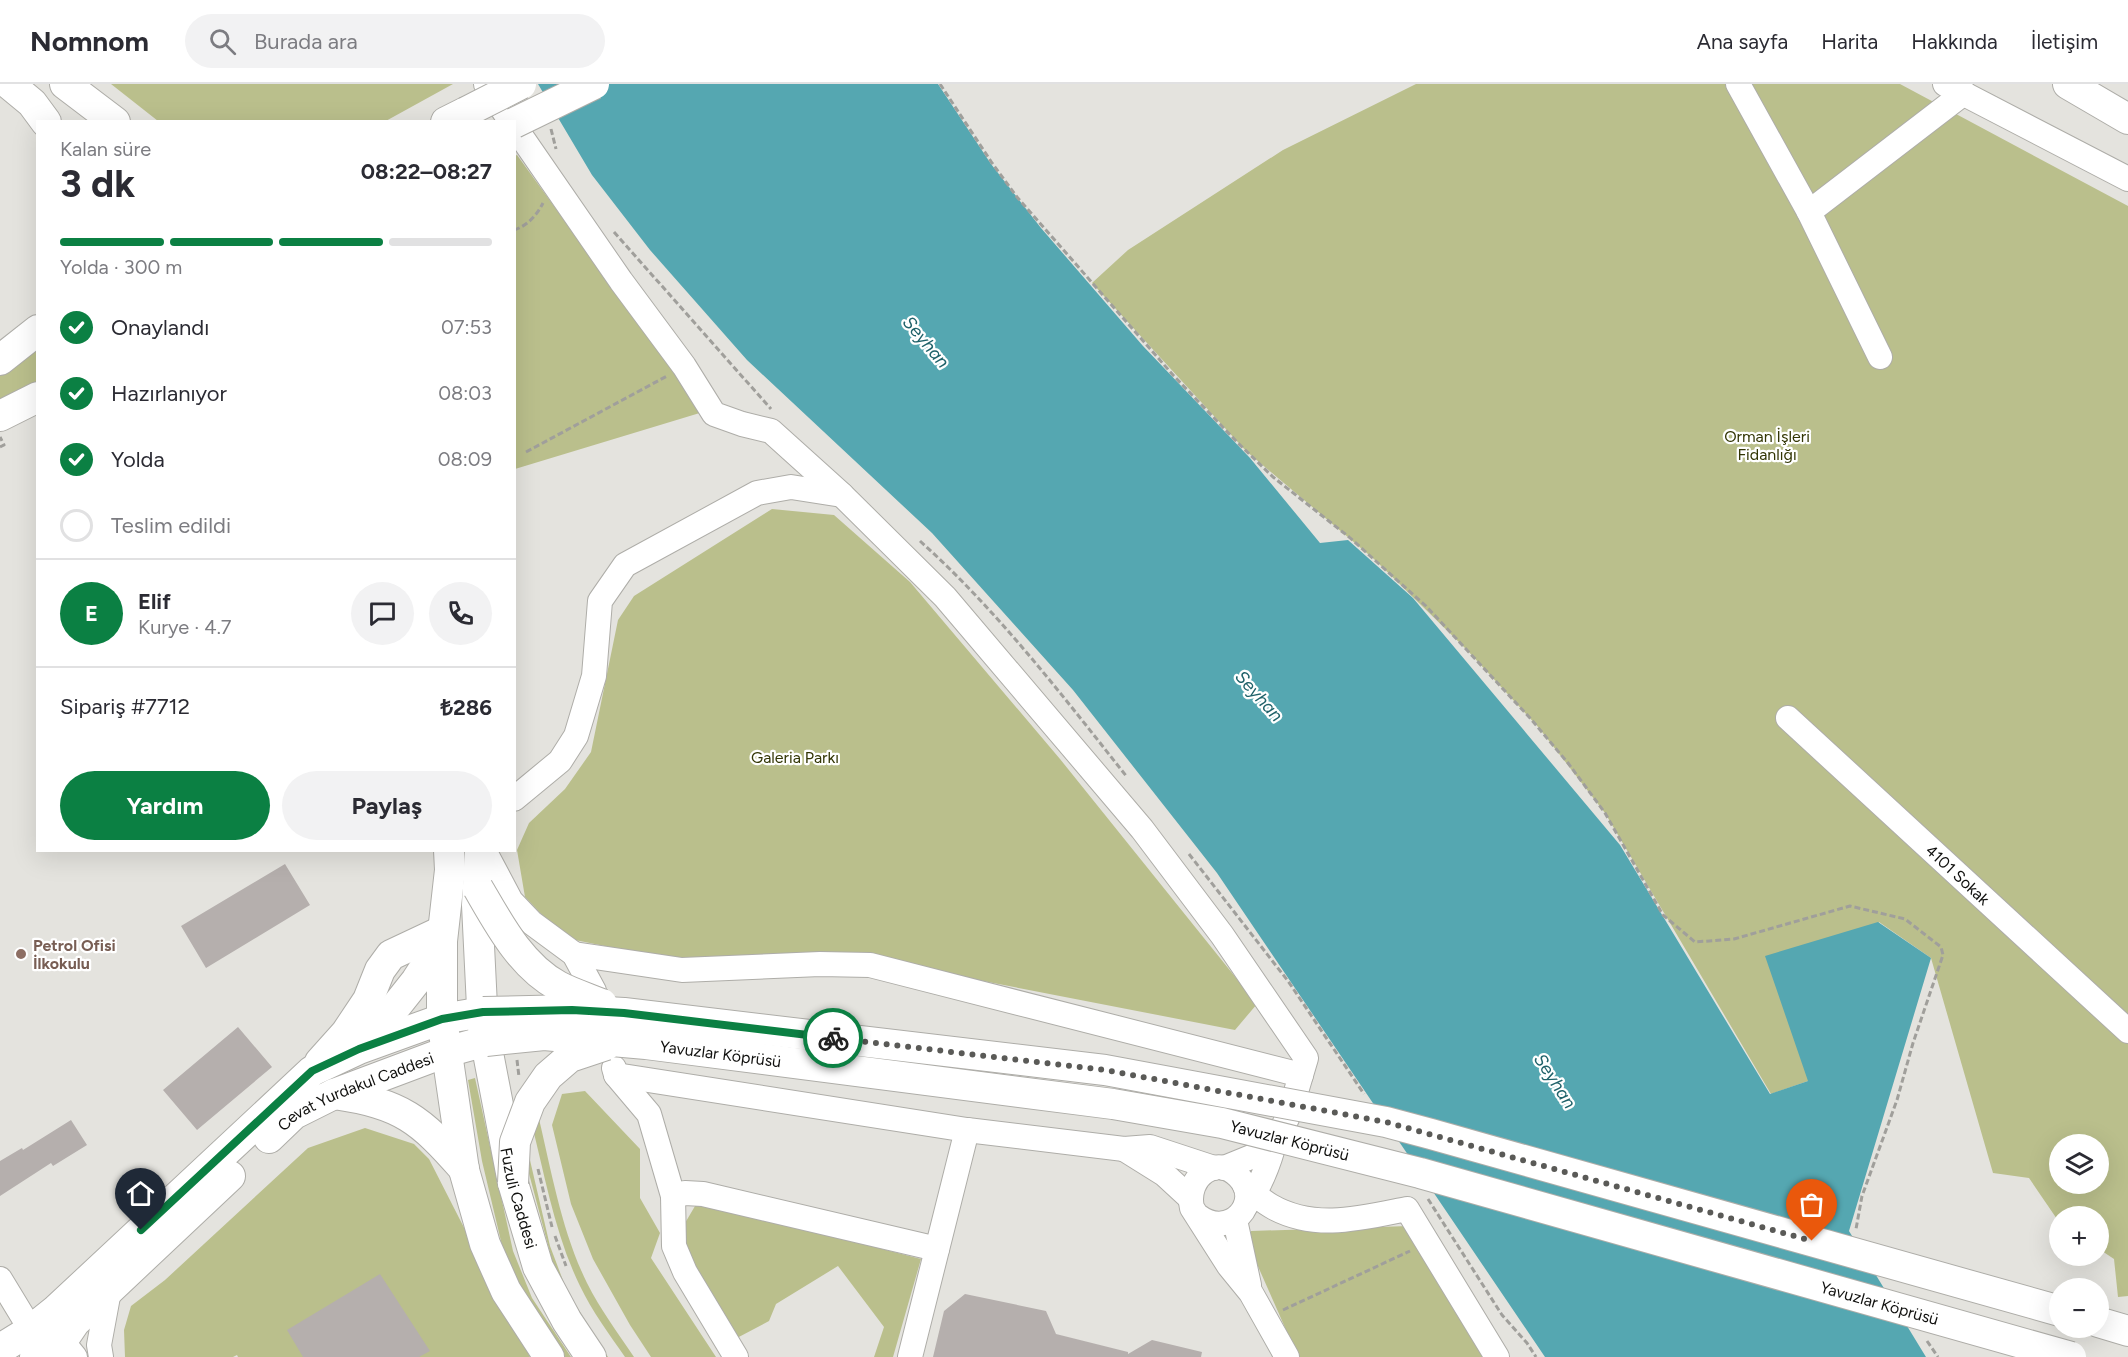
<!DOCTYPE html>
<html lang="tr">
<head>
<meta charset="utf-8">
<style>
	:root { --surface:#fff; --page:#f2f2f3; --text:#2b2b33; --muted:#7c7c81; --line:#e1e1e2; --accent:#0b8043 }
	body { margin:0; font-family:Figtree,sans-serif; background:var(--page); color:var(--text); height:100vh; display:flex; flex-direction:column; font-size:22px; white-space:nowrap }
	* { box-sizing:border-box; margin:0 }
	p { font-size:20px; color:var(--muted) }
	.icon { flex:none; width:33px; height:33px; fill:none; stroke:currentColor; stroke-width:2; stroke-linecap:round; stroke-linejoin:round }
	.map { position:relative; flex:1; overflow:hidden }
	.side { position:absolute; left:36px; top:36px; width:480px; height:732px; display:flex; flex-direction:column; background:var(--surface); border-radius:0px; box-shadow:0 6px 24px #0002 }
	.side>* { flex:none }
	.fabs { position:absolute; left:2049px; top:1050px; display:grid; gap:12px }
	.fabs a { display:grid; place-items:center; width:60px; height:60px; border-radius:50%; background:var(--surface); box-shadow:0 6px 24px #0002; font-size:30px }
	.pin { position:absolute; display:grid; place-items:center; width:51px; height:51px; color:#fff; margin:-62px -26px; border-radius:50% 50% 50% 0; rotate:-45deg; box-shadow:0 0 6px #0007 }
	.pin .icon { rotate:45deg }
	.courier { position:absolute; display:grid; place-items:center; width:60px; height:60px; margin:-30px; border:4px solid #0b8043; border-radius:50%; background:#fff; color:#222; box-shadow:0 2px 8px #0007 }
	.headline em { font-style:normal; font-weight:700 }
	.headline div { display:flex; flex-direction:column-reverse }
	.headline { display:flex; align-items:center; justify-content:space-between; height:102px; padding:0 24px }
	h1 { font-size:39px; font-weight:700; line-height:45px }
	.bar { display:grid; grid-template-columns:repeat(4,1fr); gap:9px 6px; align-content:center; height:72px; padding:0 24px }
	.bar i { height:8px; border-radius:4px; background:var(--line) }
	.bar .active { background:var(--accent) }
	.bar p { grid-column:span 4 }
	.line { display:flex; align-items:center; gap:15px; padding:0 24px; border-top:2px solid var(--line) }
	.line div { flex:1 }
	.round { display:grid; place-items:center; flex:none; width:63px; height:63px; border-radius:32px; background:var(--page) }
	ol { padding:0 24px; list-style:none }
	li { display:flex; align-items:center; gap:18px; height:66px }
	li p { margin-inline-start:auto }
	li .icon { padding:6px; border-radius:50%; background:var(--accent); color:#fff; stroke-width:4 }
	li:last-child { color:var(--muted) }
	li i { width:33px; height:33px; border:3px solid var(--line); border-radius:50% }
	.cta { display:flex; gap:12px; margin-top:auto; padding:12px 24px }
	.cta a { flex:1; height:69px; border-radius:36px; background:var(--accent); color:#fff; font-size:24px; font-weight:700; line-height:69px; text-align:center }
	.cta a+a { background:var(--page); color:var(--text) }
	header { display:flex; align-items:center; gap:36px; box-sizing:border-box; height:84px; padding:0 30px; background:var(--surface); border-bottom:2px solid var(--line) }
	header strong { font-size:28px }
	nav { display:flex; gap:33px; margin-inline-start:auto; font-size:21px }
	.search { width:420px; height:54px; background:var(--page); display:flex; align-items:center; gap:15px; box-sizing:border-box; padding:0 21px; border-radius:33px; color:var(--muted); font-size:22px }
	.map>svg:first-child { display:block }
</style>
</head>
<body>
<header>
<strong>Nomnom</strong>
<div class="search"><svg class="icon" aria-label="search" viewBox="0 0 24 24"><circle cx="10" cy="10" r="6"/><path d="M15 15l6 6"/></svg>Burada ara</div>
<nav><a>Ana sayfa</a><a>Harita</a><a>Hakkında</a><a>İletişim</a></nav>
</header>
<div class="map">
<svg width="2128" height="1273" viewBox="0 0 2128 1273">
	<rect width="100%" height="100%" fill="#e4e3de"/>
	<path fill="#babf8c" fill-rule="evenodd" d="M111 0H453L384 38 158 37Z
		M1416 0H1900L2128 122V1212L2118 1213 2114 1175 2099 1165 2098 1132H2060L2059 1138 2029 1094 1993 1089 1931 874 1879 838 1808 997 1771 1010 1605 729 1539 644 1467 566 1375 476 1246 367 1092 199 1128 166 1283 66ZM2060 1060H2098V1100H2060Z
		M517 71 703 328 515 385 514 72Z
		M37 263V298L0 317V290Z
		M772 425 834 431 910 498 1060 675 1257 920 1235 946 859 873 674 876 575 856 546 835 525 813 517 766 529 739 565 705 591 668 618 536 634 512Z
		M475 994 513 1167 532 1214 571 1273H563L526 1218 504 1170 482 1077 468 996Z
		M585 1007 640 1065V1114L660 1149 651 1174 716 1273H651L630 1241 593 1175 571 1120 552 1041 562 1010Z
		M539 1035C552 1090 562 1148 587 1199 600 1225 618 1249 634 1273H625C609 1250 592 1227 580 1202 555 1151 545 1092 531 1037Z
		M365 1044 414 1060 429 1075 530 1273H238L237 1271 233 1273H125L124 1246 131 1222 165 1196 308 1064Z
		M526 1059 550 1162 567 1207 608 1273H601L561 1210 527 1082Z
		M698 1117 921 1175 893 1273H874L884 1243 838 1182 776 1220 769 1237 735 1255 675 1156Z
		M1409 1142 1486 1273H1298L1249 1162 1251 1147Z"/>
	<path fill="#55a7b1" d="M538 0H938L991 80 1041 144 1143 262 1250 374 1320 459 1348 456 1413 514 1620 761 1770 1010 1808 997 1765 872 1878 838 1931 874 1849 1147 1926 1273H1545L1217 789 1073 606 932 449 747 276 650 166 592 91Z"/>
	<path fill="#b5afad" d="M285 780 310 821 206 884 181 842Z
		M238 943 272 983 197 1046 163 1006Z
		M71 1036 87 1061 53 1082 51 1079 0 1112V1077L22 1064 23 1066Z
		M380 1190 430 1267 419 1273H303L287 1246Z
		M965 1210 1046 1227 1056 1250 1128 1268V1270L1152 1256 1202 1268 1201 1273H933L944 1227Z"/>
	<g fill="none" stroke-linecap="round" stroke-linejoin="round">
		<defs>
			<g id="minor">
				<path d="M486 0 511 38"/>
				<path d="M1738 0 1809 128 1880 273"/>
				<path d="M1945 0 2128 95"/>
				<path d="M514 42 621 197 684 282 714 330 742 340 771 347 842 411 945 513 1142 745 1222 851 1306 974 1290 1028 1273 1064"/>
				<path d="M1809 128 1964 9"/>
				<path id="s1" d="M1788 634 2128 947"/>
				<path d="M514 715 560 677 576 652 594 592 600 517 625 481 757 409 791 403 842 411"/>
				<path d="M484 766 511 817 532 839 574 870 594 907 599 930"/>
				<path d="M574 870 682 886 820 880 870 881 1301 991"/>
				<path d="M614 984 616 991 649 1030 673 1112 674 1162 685 1188 736 1273"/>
				<path d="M616 991 967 1046 1124 1065 1150 1063 1214 1084"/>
				<path d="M1124 1065 1164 1090 1190 1114"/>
				<path d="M1224 1084 1273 1064C1267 1085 1260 1103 1246 1121"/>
				<path d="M1245 1102C1253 1109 1262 1117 1271 1122 1314 1147 1362 1134 1407 1125L1497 1273"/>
				<path d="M673 1112 685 1109 703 1110 937 1165"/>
				<path d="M1198 1132C1230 1156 1263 1118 1239 1093 1217 1069 1185 1093 1192 1124L1229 1182 1251 1209 1287 1273"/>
				<path d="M1235 1136 1249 1201"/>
				<path d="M0 1195 31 1246 62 1257 75 1273"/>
				<path d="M101 1273 99 1261 109 1207"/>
				<path d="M910 1273 967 1046"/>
			</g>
			<g id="major">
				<path d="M9 0 32 19 46 38"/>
				<path d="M65 0 115 38"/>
				<path d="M2068 0 2128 35"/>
				<path d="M446 38 466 28"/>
				<path d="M0 276 38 246"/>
				<path d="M0 332 38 313"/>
				<path d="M449 766 450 786 442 857V935L464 1086 485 1160 506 1207 549 1273"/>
				<path id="s2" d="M480 766 477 821 483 943 513 1099 538 1183 567 1237 591 1273"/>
				<path d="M356 960 393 926 416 897 442 857"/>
				<path d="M320 978 346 949 368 916 380 886 391 871 442 847"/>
				<path d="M334 1010C402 1020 420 1035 464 1085"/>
				<path id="s3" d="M269 1054 294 1030 334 1010 446 968 486 957"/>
				<path d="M2098 1238 2128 1247"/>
				<path d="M0 1265 31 1246 56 1226 312 987 359 965 442 935 483 928"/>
				<path d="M35 1273 62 1257 75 1238 230 1092"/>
			</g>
		</defs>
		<use href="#minor" stroke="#aeada8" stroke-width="26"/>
		<use href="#major" stroke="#aeada8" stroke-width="32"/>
		<path stroke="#a09f9b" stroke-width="3" stroke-dasharray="6 3" stroke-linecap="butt" d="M940 0 992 79 1017 113 1173 291 1237 358 1273 393 1349 453 1426 522 1530 634 1568 679 1605 729 1663 831 1695 858 1734 855 1850 822 1905 835 1941 863 1943 871 1913 959 1897 1016 1862 1112 1856 1145
			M551 45 556 65
			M514 146C527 142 537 131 543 119
			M614 148 771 325
			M0 363 4 361 0 353
			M526 368 667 292
			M920 457C997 526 1062 611 1127 693
			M1189 770 1288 897 1364 1010
			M517 976 519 993
			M538 1085 552 1143
			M1428 1115 1502 1231 1527 1259 1536 1273
			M555 1152 566 1182
			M1283 1226 1410 1167
			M1927 1257 1938 1273"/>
		<use href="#minor" stroke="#fff" stroke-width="24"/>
		<use href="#major" stroke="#fff" stroke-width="30"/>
		<defs>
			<g id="major-bridge">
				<path d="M466 28 521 0"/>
				<path d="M514 39 594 0"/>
				<path d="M478 804C499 840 520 881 558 902 571 909 587 914 602 920"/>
				<path d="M483 928 572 926 624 929 1105 986 1386 1038 1431 1050 2060 1227"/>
				<path id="s4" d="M486 957 544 951 646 960 1113 1020 1222 1039 1420 1089 2071 1273"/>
				<path d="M513 1099 515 1058 530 1018 548 992 570 973 606 961"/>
			</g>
		</defs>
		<use href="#major-bridge" stroke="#aeada8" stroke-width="32" stroke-linecap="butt"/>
		<use href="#major-bridge" stroke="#fff" stroke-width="30"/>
	</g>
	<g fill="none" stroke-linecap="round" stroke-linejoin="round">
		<path stroke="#5a5a57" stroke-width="6" stroke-dasharray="0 10.8" d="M833 954 1105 986 1386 1038 1812 1157"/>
		<path stroke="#0b8043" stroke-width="8" d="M141 1146 312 987 359 965 442 935 483 928 572 926 624 929 833 954"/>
	</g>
	<circle fill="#8d6e63" stroke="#fff" stroke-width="2" cx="21" cy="870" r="6"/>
	<g text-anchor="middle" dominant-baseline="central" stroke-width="4.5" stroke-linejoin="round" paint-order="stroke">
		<g font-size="16" fill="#323504" stroke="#fff">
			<text x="1767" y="352">Orman İşleri<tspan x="1767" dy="18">Fidanlığı</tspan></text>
			<text x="795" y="673">Galeria Parkı</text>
		</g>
		<g font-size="16" fill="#10100e" stroke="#fff">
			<text stroke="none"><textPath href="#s1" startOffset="231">4101 Sokak</textPath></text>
			<text stroke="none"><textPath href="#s4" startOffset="236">Yavuzlar Köprüsü</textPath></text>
			<text stroke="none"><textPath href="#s3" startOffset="100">Cevat Yurdakul Caddesi</textPath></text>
			<text stroke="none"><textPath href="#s4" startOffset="812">Yavuzlar Köprüsü</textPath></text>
			<text stroke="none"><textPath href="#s2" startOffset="352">Fuzuli Caddesi</textPath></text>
			<text stroke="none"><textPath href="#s4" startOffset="1424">Yavuzlar Köprüsü</textPath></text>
		</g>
		<g font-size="16" font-weight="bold" fill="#785e54" stroke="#fff" text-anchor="start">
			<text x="33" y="861">Petrol Ofisi<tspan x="33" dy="18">İlkokulu</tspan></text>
		</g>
		<g font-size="18" font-style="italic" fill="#1f626a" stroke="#fff">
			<text transform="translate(926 258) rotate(50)">Seyhan</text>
			<text transform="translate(1259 612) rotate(48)">Seyhan</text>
			<text transform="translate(1555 997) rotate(57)">Seyhan</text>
		</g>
	</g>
</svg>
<div class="fabs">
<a><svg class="icon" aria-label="layers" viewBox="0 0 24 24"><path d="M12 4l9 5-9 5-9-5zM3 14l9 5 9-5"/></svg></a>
<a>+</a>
<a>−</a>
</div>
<div class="pin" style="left:1812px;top:1157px;background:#ea580c"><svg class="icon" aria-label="bag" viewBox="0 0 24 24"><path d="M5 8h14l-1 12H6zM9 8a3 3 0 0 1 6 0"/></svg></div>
<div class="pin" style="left:141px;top:1146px;background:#1f2937"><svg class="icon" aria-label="home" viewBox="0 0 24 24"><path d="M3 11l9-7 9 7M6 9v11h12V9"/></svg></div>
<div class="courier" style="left:833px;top:954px"><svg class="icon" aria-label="bike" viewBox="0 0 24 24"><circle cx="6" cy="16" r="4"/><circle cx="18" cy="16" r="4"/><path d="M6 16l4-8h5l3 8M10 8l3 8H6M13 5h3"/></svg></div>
<section class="side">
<div class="headline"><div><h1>3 dk</h1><p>Kalan süre</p></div><em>08:22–08:27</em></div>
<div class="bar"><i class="active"></i><i class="active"></i><i class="active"></i><i></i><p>Yolda · 300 m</p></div>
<ol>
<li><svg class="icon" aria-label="check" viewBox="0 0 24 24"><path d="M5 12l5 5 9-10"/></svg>Onaylandı<p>07:53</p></li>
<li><svg class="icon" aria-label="check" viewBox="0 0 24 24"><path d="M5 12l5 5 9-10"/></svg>Hazırlanıyor<p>08:03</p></li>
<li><svg class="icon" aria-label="check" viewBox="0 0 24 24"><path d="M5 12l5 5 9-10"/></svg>Yolda<p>08:09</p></li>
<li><i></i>Teslim edildi</li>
</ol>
<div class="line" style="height:108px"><b class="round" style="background:var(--accent);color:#fff">E</b><div><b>Elif</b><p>Kurye · 4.7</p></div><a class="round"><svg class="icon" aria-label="chat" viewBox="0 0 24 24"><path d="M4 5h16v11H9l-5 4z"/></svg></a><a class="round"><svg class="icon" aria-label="phone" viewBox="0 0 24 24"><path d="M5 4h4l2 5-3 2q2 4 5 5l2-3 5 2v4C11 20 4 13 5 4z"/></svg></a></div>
<div class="line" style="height:78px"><div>Sipariş #7712</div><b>₺286</b></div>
<div class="cta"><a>Yardım</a><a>Paylaş</a></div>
</section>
</div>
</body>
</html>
